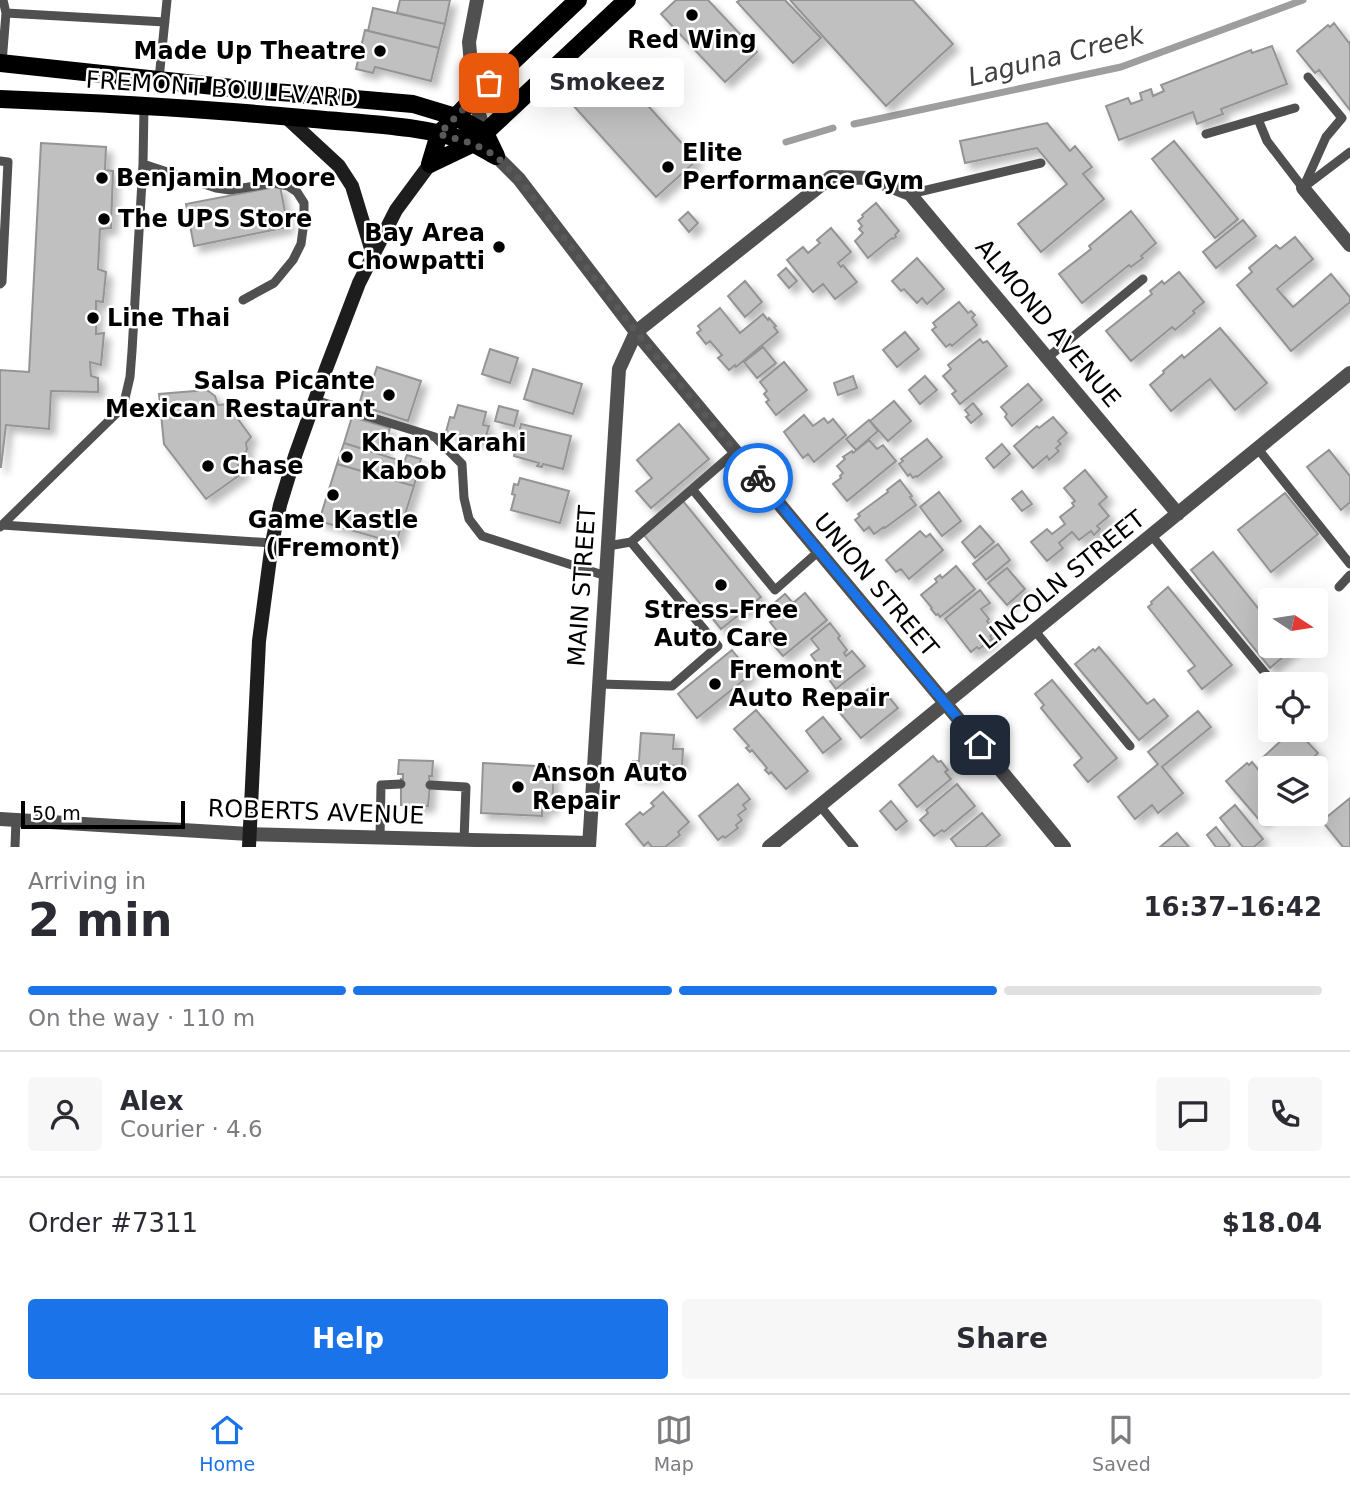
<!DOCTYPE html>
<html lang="en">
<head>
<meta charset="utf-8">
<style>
	:root { --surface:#fff; --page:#f7f7f7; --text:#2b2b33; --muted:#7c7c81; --line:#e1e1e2; --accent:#1a73e8 }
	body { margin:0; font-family:"DejaVu Sans",sans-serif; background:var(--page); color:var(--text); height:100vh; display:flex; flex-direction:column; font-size:26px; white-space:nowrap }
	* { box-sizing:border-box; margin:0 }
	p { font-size:23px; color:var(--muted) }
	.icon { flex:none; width:38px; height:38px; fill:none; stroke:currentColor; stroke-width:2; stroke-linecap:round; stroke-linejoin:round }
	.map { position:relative; height:847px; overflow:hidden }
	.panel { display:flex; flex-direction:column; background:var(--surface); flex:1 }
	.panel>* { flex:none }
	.needle { width:46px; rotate:102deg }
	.controls { position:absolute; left:1258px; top:588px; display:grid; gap:14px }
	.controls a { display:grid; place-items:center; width:70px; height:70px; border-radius:7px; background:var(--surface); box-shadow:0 7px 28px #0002; font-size:35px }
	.scale { position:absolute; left:21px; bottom:18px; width:164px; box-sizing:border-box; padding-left:7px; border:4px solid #000; border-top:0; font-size:19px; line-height:24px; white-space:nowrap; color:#000; -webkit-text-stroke:5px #fff; paint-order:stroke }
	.pin { position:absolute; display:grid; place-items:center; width:60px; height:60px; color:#fff; margin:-30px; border-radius:14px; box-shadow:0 4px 10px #0006 }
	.courier { position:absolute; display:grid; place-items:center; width:70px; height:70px; margin:-35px; border:5px solid #1a73e8; border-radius:50%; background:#fff; color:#222; box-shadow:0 2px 9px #0007 }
	.bubble { position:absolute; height:49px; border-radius:7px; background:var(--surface); box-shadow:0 7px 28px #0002; font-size:23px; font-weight:800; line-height:49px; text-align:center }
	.headline em { font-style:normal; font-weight:800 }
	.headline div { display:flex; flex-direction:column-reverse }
	.headline { display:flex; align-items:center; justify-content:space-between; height:119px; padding:0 28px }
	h1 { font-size:46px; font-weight:800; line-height:52px }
	.bar { display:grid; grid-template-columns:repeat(4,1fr); gap:10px 7px; align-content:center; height:84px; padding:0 28px }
	.bar i { height:9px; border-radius:5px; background:var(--line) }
	.bar .current { background:var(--accent) }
	.bar p { grid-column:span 4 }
	.line { display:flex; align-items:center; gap:18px; padding:0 28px; border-top:2px solid var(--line) }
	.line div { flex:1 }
	.round { display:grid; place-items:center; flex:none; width:74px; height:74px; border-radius:7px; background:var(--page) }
	.action { display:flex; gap:14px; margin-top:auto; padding:14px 28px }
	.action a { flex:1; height:80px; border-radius:7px; background:var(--accent); color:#fff; font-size:28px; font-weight:800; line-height:80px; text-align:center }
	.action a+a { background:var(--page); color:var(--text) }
	.dock { display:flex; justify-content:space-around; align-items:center; height:98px; border-top:2px solid var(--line); background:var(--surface); font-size:19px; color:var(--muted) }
	.dock a { display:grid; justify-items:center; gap:4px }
	.dock .current { color:var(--accent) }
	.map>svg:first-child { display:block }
</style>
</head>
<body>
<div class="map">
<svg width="1350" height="847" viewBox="0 0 1350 847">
	<defs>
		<filter id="shadow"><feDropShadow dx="6" dy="6" stdDeviation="3.5" flood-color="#0004"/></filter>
	</defs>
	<rect width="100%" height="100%" fill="#fff"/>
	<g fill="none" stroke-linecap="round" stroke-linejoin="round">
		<path stroke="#9e9e9e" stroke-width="7" d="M854 124 1121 67 1303 0
			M786 142 833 128"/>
	</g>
	<path fill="#c0c0c0" stroke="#949494" stroke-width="2" filter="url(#shadow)" d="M400 0H450L445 24 397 13Z
		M676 0H708L757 52 725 82 661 14Z
		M740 0H785L821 38 793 63 737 2Z
		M790 0H913L953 44 886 106Z
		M373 8 445 24 439 48 368 31Z
		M1334 23 1349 43 1350 42V110L1319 70 1315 73 1297 51 1328 25 1330 27Z
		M365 30 439 48 431 81 375 67 373 73 356 69Z
		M1272 46 1287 84 1221 109 1223 114 1197 124 1193 112 1119 140 1106 106 1128 98 1131 104 1142 100 1140 93 1151 89 1153 96 1164 91 1161 85 1251 50 1252 53Z
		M613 67 697 160 656 197 572 104Z
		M1047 123 1070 151 1075 146 1092 167 1083 174 1104 199 1041 252 1018 224 1067 184 1037 148 965 163 960 141Z
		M1174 141 1238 219 1215 238 1152 159Z
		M41 143 106 147 105 170 113 171 111 228 100 229 98 269 106 272 103 302 96 301V334L104 333 101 365 90 362 91 376 98 378V392L51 391 49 429 6 425 1 467H0V370L29 372Z
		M280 186 288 227 194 246 186 204Z
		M876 203 899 231 895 235 896 237 893 239 892 238 868 258 855 241 863 233 859 229 862 226 858 221 863 217 862 215Z
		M1131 211 1156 243 1141 256 1143 258 1131 267 1129 265 1082 303 1059 274 1091 249 1089 246Z
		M688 212 698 223 689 232 679 220Z
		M1243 220 1256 236 1216 268 1203 252Z
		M831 228 851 252 838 263 841 267 843 265 857 282 835 299 823 284 813 292 787 260 803 247 808 253 820 243 817 240Z
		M1295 237 1313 259 1277 289 1293 307 1331 274 1350 297V302L1291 351 1237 285 1252 272 1249 268 1276 245 1280 249Z
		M917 258 944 289 927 304 922 298 917 303 904 289 901 291 892 281Z
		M786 268 797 281 789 288 778 275Z
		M1179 272 1204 302 1193 311 1195 313 1175 330 1172 327 1131 361 1106 331 1152 294 1150 291 1162 281 1164 284Z
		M745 281 762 302 745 317 728 296Z
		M959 302 968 313 971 311 975 315 972 318 977 325 952 346 950 344 946 347 932 330 936 327 933 323Z
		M720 308 740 333 763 314 768 320 769 318 776 326 774 327 778 332 736 367 735 365 729 370 718 358 722 355 710 341 706 344 697 333 701 330 698 326Z
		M1220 328 1267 383 1235 410 1210 379 1171 411 1150 385 1164 373 1163 371 1182 355 1184 358Z
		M905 332 919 349 897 367 883 350Z
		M980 339 983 343 987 341 1007 366 960 404 952 394 956 391 943 376 951 369 948 365Z
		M763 347 776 363 757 378 744 362Z
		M490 349 518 358 510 383 482 374Z
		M784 362 807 390 776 415 766 402 769 400 764 394 767 391 760 382Z
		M377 367 421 381 408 421 359 405 365 384 371 385Z
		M533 369 582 384 573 414 524 399Z
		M853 376 857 388 838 395 834 383Z
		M925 376 937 390 920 404 909 390Z
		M1028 384 1042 400 1012 426 1005 417 1007 414 1001 407Z
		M207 390 215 396 218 405 227 404 251 437 246 443 247 449 243 461 238 465 244 472 206 499 164 444 159 394Z
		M894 401 911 421 888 441 870 421Z
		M973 403 982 414 971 423 966 417 969 415 965 410Z
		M458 405 486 412 483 425 489 426 484 442 446 432 450 417 454 418Z
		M499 406 518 411 514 426 495 421Z
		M804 415 813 426 824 418 828 423 833 419 846 435 814 462 808 454 803 458 784 432Z
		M352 417 390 428 382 455 344 443Z
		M1053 417 1067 433 1058 441 1061 444 1056 448 1059 451 1049 460 1047 456 1033 468 1014 446 1037 426 1039 428Z
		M869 420 878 431 856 450 846 439Z
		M521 424 571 436 563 469 543 464 542 467 537 466 539 463 514 456Z
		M679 424 709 459 651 508 636 491 652 478 637 460Z
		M927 439 942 457 917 477 916 476 913 478 910 474 908 476 899 464 903 461 901 459Z
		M869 440 877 449 883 445 896 461 847 501 833 484 841 478 840 476 843 473 837 466 845 459 843 457 852 451 853 453Z
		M344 443 404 462 407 455 421 459 414 486 337 464Z
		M1002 444 1010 454 994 468 986 458Z
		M1329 450 1350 476V502L1341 510 1307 467Z
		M337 464 414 486 396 543 319 521Z
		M1085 470 1107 497 1099 504 1109 516 1097 526 1100 529 1094 535 1091 531 1079 540 1072 532 1059 543 1063 548 1047 561 1031 542 1047 529 1052 534 1065 524 1060 517 1074 506 1072 503 1075 501 1064 488Z
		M520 478 569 491 560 523 511 510 515 495 512 494 514 484 518 485Z
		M900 480 912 496 910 497 916 505 885 528 884 527 874 534 869 527 864 531 855 520 860 516 858 514 888 492 887 490Z
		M1022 491 1032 504 1022 511 1012 499Z
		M939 492 961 521 942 536 920 507Z
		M1285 493 1318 534 1271 572 1238 530Z
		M683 501 761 597 721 629 643 534Z
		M980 526 994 542 975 558 962 542Z
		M920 531 926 537 930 534 943 550 909 579 901 569 896 572 886 560Z
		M998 544 1010 560 986 580 973 564Z
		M1213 552 1270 623V646H1296L1270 668 1191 570Z
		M956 566 975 589 940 617 938 614 936 615 931 609 932 608 921 595 937 582 935 579 940 575 942 578Z
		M1007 568 1025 589 1007 605 988 583Z
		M1168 587 1232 665 1202 689 1188 671 1195 666 1148 607 1152 604 1151 602Z
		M980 590 990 603 981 609 989 619 987 621 996 632 990 636 992 639 979 649 977 647 971 652 945 619Z
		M805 593 827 620 783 656 768 639 777 631 770 622 774 620 766 610 785 594 793 603Z
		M830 623 840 636 838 638 847 650 844 653 846 656 852 651 865 666 836 689 811 655 819 649 811 639Z
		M1099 647 1147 704 1154 699 1168 716 1139 740 1075 664 1093 649 1095 651Z
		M732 650 751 674 697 718 678 694Z
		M1052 680 1117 758 1088 782 1074 765 1082 758 1041 708 1044 705 1035 694Z
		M873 685 881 694 884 691 898 708 861 738 840 713Z
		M756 710 808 771 786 789 771 772 769 774 765 770 767 768 752 750 750 752 746 748 749 746 734 729Z
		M1198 711 1211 727 1162 767 1183 793 1158 813 1152 805 1135 819 1118 797 1158 764 1148 752Z
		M823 717 841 739 823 753 806 731Z
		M1293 730H1296L1318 753 1302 768H1270V771L1260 760 1284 738 1281 735 1285 731 1288 734Z
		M641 733 674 735 673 749H683L682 766 658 765 657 778 632 776 633 761H639Z
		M933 756 938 762 941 761 948 770 945 772 951 779 917 807 899 785Z
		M399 760 433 761 432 776H429L430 785 428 806 401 805V779H403V774H398Z
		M1252 762 1270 784V790L1268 792 1270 795V813L1261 822 1226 781 1247 763 1249 765Z
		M483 763 554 767 552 808H542V816L481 813Z
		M738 784 750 799 743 805 746 809 738 815 742 820 736 825 738 828 725 838 723 836 718 840 699 816Z
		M957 784 975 806 944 832 942 830 934 836 920 820 928 813 926 810Z
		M663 792 689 822 678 832 680 835 665 847H652L648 842 644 846 626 824 640 812 643 815 654 806 651 803Z
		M1350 798V847H1343L1322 821Z
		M891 801 907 821 896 830 880 811Z
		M1235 805 1263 839 1254 847H1243L1220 818Z
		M982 813 1000 835 985 847H957L951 839Z
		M1216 827 1230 845 1228 847H1216L1207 835Z
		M1177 833 1189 847H1160Z"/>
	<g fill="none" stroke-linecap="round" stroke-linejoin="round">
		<path stroke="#505050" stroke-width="9" d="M6 13 165 22
			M2 63 6 13 3 0
			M159 79 167 0
			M1258 119 1267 141 1303 188
			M1206 134 1295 108
			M0 161 8 162 2 282 0 284
			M143 164 216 188 230 190 274 183 288 186 297 192 304 203V222L301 244 293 260 274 283 243 300
			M1304 187 1350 152
			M1303 188 1326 137 1342 118 1308 77
			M910 194 1041 163
			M1047 358 1143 279
			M315 400 435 437 462 464 464 498 469 519 482 536 606 576
			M1258 449 1350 564
			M693 490 775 590 819 551
			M2 525 272 543
			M0 527 123 407 130 377 132 351 143 164 144 106
			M1152 536 1269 678
			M608 546 631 542 735 452
			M1339 587 1350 575
			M1035 631 1130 746
			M599 684 672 686 718 646 631 542
			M430 785 466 787 464 840
			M820 806 854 847
			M380 838 381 785 401 784
			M15 847 16 820"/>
		<path stroke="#505050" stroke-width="14" d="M477 0 469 42 474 98 485 133
			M496 156 519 179 636 332 946 704 1064 847
			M1303 188 1350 245
			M589 847 619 369 636 332 831 177 870 178 910 194 1178 514
			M769 847 1350 373"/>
		<path stroke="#505050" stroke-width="14" d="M0 819 249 834 589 843"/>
		<path stroke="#1d1d1d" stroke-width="14" d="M286 117 339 166 352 186 373 255
			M249 847 259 641 272 543 280 505 295 456 326 369 359 283 396 210 430 164"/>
		<path stroke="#000" stroke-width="18" d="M0 63 251 90 413 104 456 117 485 133 496 156
			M0 99C105 103 210 109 314 119 366 124 423 125 472 143 480 146 488 152 496 156
			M430 164 474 143 627 0
			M430 164 439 134 474 98 578 0"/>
	</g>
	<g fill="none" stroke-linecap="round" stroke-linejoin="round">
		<path stroke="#595959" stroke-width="7" stroke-dasharray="0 12.6" d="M489 83 439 134 474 144 496 156 519 179 636 332 758 478"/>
		<path stroke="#1a73e8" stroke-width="9" d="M758 478 980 745"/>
	</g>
	<g fill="#000" stroke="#fff" stroke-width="2.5">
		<circle cx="692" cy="15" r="7"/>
		<circle cx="380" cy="51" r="7"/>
		<circle cx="668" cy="167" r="7"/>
		<circle cx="102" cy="178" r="7"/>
		<circle cx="104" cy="219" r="7"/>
		<circle cx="499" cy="247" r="7"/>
		<circle cx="93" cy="318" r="7"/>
		<circle cx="389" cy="395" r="7"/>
		<circle cx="347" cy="457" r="7"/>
		<circle cx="208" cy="466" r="7"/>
		<circle cx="333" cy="495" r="7"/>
		<circle cx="721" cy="585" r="7"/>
		<circle cx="715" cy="684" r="7"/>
		<circle cx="518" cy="787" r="7"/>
	</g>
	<g text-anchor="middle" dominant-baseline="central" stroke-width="5" stroke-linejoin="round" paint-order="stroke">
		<g font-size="24" font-weight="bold" fill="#000" stroke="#fff" text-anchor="start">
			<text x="692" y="40" text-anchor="middle">Red Wing</text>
			<text x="366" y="51" text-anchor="end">Made Up Theatre</text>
			<text x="682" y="153">Elite<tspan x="682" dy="28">Performance Gym</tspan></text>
			<text x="116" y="178">Benjamin Moore</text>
			<text x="118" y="219">The UPS Store</text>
			<text x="485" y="233" text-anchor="end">Bay Area<tspan x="485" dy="28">Chowpatti</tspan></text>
			<text x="107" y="318">Line Thai</text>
			<text x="375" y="381" text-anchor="end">Salsa Picante<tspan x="375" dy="28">Mexican Restaurant</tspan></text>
			<text x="361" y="443">Khan Karahi<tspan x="361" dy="28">Kabob</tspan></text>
			<text x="222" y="466">Chase</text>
			<text x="333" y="520" text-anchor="middle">Game Kastle<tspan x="333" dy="28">(Fremont)</tspan></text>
			<text x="721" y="610" text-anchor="middle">Stress-Free<tspan x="721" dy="28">Auto Care</tspan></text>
			<text x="729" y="670">Fremont<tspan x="729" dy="28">Auto Repair</tspan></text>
			<text x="532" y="773">Anson Auto<tspan x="532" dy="28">Repair</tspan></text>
		</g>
		<g font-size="24" fill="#000" stroke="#fff">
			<text transform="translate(222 89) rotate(4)">FREMONT BOULEVARD</text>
			<text transform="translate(1048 323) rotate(50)">ALMOND AVENUE</text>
			<text transform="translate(1062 580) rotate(-39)">LINCOLN STREET</text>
			<text transform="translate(876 585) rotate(50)">UNION STREET</text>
			<text transform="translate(582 586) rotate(-86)">MAIN STREET</text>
			<text transform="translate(316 812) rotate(2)">ROBERTS AVENUE</text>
		</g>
		<g font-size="26" font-style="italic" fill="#3f3f3f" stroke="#fff">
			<text transform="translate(1056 56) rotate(-14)">Laguna Creek</text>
		</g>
	</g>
</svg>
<div class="controls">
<a><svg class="needle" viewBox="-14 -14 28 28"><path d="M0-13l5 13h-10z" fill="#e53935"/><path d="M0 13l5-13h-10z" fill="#7c7c81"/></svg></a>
<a><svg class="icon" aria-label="locate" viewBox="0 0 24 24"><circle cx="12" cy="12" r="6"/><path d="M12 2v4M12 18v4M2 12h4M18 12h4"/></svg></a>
<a><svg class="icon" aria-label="layers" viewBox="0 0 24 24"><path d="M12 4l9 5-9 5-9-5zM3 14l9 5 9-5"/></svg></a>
</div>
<div class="scale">50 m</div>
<div class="pin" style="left:489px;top:83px;background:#ea580c"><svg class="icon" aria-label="bag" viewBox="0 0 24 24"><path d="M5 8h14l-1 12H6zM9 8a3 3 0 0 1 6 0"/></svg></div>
<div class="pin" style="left:980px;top:745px;background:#1f2937"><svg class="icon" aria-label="home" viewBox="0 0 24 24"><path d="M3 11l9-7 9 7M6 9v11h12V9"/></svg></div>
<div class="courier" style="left:758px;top:478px"><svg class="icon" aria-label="bike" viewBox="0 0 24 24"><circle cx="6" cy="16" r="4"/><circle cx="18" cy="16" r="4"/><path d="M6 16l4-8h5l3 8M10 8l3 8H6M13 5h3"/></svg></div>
<div class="bubble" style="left:530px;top:58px;width:154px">Smokeez</div>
</div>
<section class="panel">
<div class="headline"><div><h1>2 min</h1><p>Arriving in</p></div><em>16:37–16:42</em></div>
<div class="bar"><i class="current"></i><i class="current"></i><i class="current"></i><i></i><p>On the way · 110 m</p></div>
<div class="line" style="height:126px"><a class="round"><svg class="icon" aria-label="person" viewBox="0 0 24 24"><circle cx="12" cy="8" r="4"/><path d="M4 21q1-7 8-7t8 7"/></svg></a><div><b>Alex</b><p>Courier · 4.6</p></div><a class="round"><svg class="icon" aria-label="chat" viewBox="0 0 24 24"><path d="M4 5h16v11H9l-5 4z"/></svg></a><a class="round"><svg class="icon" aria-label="phone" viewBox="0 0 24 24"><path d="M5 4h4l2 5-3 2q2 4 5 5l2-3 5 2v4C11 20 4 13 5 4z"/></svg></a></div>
<div class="line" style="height:91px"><div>Order #7311</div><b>$18.04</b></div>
<div class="action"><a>Help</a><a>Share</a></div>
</section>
<nav class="dock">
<a class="current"><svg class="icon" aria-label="home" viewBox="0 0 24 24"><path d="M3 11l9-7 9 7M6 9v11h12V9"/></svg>Home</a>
<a><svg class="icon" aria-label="map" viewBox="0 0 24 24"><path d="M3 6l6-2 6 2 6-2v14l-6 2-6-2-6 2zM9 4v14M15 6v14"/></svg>Map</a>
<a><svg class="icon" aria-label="saved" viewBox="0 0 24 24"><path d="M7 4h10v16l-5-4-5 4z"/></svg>Saved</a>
</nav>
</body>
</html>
